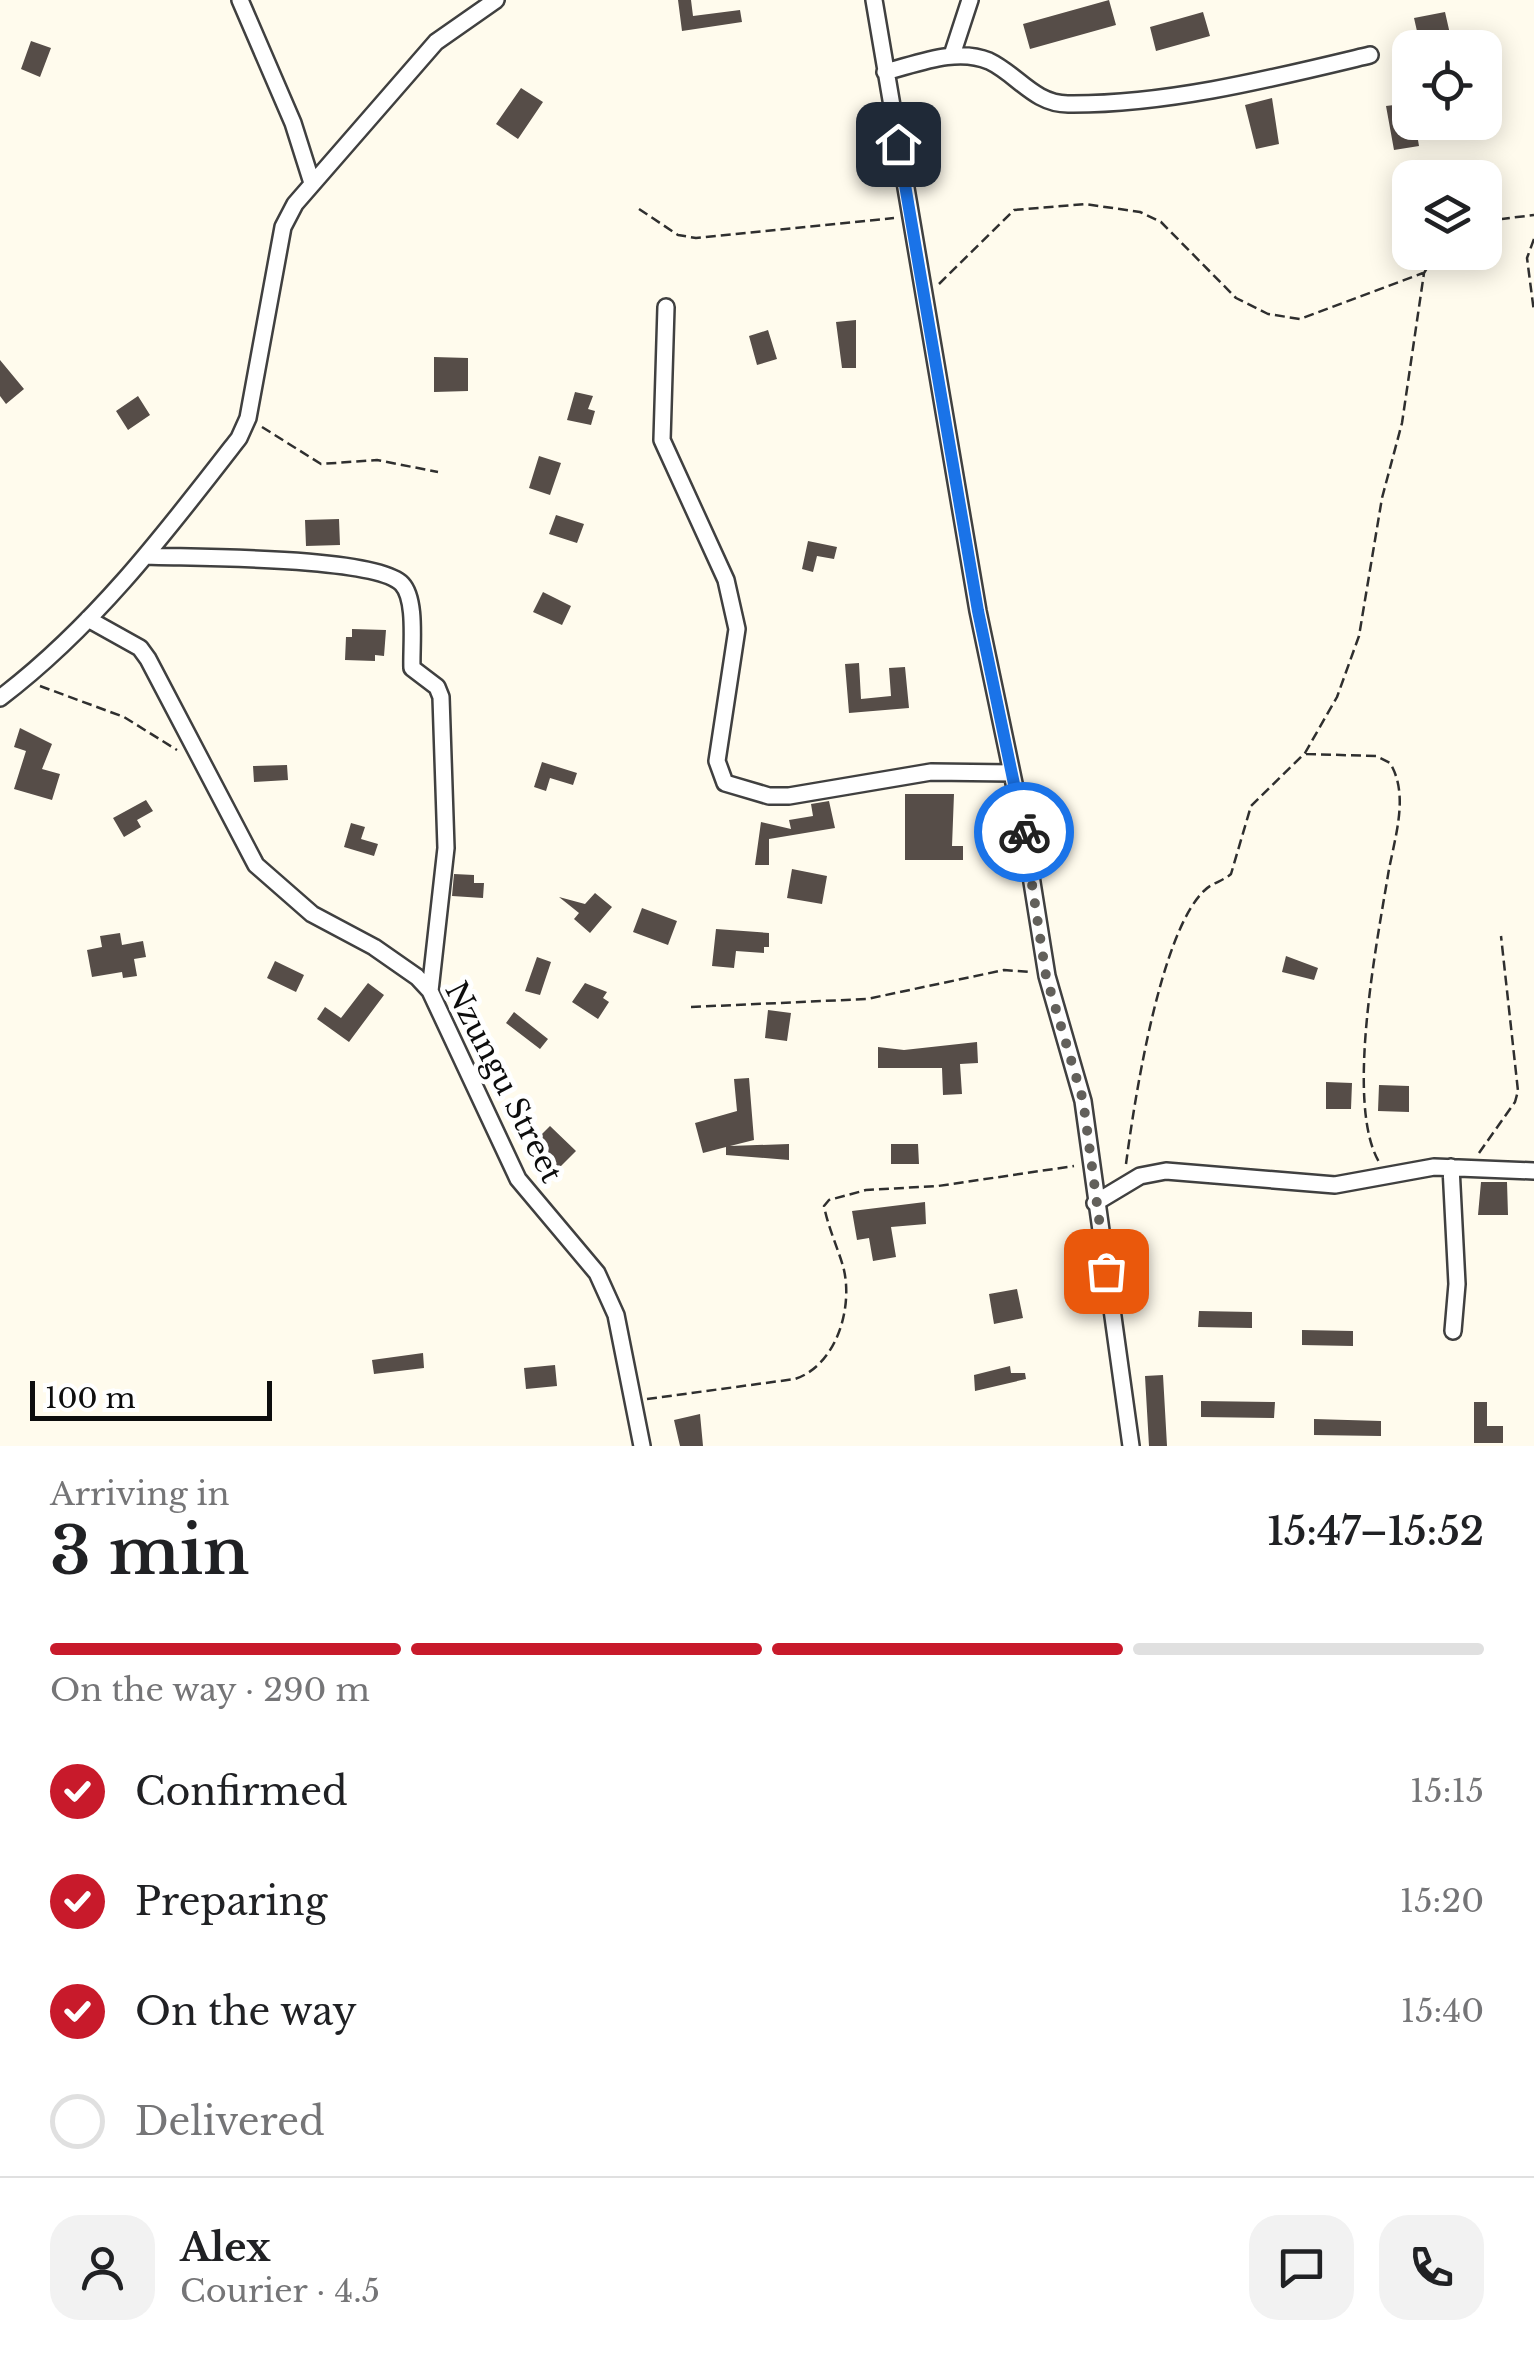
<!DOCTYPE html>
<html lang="en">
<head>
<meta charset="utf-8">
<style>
	:root { --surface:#fff; --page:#f2f2f2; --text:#202124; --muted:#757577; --line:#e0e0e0; --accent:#c81a2b }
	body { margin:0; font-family:"Libre Baskerville",serif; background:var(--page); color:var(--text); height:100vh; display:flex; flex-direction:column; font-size:38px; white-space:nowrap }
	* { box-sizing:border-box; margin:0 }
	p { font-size:32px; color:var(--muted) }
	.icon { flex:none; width:55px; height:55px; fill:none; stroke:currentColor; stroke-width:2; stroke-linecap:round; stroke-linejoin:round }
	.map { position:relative; height:1446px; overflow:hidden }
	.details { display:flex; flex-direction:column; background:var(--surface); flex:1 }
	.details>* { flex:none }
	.controls { position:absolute; left:1392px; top:30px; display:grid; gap:20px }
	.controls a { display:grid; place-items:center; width:110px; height:110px; border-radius:20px; background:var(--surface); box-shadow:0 5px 25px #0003; font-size:50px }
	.scale { position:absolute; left:30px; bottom:25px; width:242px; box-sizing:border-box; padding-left:10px; border:5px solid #0d0d0d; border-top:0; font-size:28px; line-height:35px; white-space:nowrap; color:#0d0d0d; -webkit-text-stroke:8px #fff; paint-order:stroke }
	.pin { position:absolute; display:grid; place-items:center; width:85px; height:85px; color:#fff; margin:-42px; border-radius:20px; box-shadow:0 5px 15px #0006 }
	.courier { position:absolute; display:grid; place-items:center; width:100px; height:100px; margin:-50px; border:8px solid #1a73e8; border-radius:50%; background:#fff; color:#222; box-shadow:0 2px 12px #0007 }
	.headline em { font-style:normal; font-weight:600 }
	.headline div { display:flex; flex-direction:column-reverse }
	.headline { display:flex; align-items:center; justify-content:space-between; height:170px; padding:0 50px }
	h1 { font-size:65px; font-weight:600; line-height:75px }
	.bar { display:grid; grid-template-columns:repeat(4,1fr); gap:15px 10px; align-content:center; height:120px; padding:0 50px }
	.bar i { height:12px; border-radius:8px; background:var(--line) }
	.bar .current { background:var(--accent) }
	.bar p { grid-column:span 4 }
	.line { display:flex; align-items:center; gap:25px; padding:0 50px; border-top:2px solid var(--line) }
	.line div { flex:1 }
	.round { display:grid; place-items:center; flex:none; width:105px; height:105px; border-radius:30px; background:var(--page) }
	ol { padding:0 50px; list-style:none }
	li { display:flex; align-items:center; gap:30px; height:110px }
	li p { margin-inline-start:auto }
	li .icon { padding:10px; border-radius:50%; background:var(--accent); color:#fff; stroke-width:4 }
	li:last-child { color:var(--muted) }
	li i { width:55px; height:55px; border:5px solid var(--line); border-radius:50% }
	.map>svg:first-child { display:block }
</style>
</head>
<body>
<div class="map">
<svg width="1534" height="1446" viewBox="0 0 1534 1446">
	<rect width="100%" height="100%" fill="#fffbed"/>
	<path fill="#564d48" d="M678 0H691L693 16 740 10 742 22 682 31Z
		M1109 0 1116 25 1030 49 1023 24Z
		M1203 12 1210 36 1156 51 1150 27Z
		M1445 12 1450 34 1419 40 1414 18Z
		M31 41 51 48 40 77 21 69Z
		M521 88 543 102 518 139 496 124Z
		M1272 98 1279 144 1256 149 1245 105Z
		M1410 103V122H1415L1419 146 1394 150 1386 106Z
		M856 320V368H842L836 322Z
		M768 330 777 359 757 365 749 336Z
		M434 357 468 358V391L434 392Z
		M0 360 24 389 6 404 0 396Z
		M575 392 593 396 588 409 595 411 591 425 567 420Z
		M138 396 150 415 128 430 116 411Z
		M539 456 561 463 550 495 529 488Z
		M556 515 584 524 577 543 549 534Z
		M339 519 340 545 306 546 305 520Z
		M808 541 837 547 834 559 817 556 813 572 802 569Z
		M543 592 571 606 562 625 533 612Z
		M352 629 386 630 384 656 375 655V661L345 660 346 637H352Z
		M859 663 861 699 891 696 889 668 905 667 909 708 849 713 845 664Z
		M20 728 52 744 42 769 60 774 52 800 14 789 26 751 14 747Z
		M542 762 577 773 573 785 550 778 546 791 534 787Z
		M287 765 288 780 254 782 253 766Z
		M905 794H954L952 846H963V860H905Z
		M146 800 153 811 137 820 141 827 124 837 113 818Z
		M829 801 835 828 769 839V865H755L761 822 791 829 789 820 813 816 811 804Z
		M351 823 365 827 361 839 378 844 374 856 344 847Z
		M792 869 827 876 822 904 787 898Z
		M454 874 474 875V883H484L483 898 452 896Z
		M595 893 612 907 590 933 574 919 579 913 559 897 585 904Z
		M642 908 677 921 668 945 633 932Z
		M716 929 769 933V947H764V953L736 951 734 968 712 966Z
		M120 933 122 945 143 941 146 957 134 959 137 976 123 978 122 972 92 977 87 950 102 947 100 936Z
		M1286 956 1318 968 1314 980 1282 972Z
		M537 957 551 962 540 995 525 991Z
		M275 961 304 975 296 992 267 978Z
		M368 983 384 995 349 1042 317 1019 325 1007 341 1018Z
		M585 983 607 992 603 998 609 1002 598 1019 572 1002Z
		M768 1010 791 1013 787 1041 765 1038Z
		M514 1012 548 1039 540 1049 506 1023Z
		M977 1042 978 1063 960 1064 962 1094 943 1095 942 1068H878V1047L904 1050Z
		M749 1078 754 1140 730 1146 789 1144V1160L726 1155V1147L703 1153 695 1123 737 1111 734 1079Z
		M1326 1082 1352 1083 1351 1109H1326Z
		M1379 1085 1409 1086V1112L1378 1111Z
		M550 1126 576 1151 559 1168 534 1142Z
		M891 1144H918L919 1164H891Z
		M1481 1182H1507L1508 1215H1478Z
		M925 1202 926 1224 891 1227 896 1257 873 1261 869 1238 857 1240 852 1211Z
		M1017 1289 1023 1318 994 1324 989 1294Z
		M1199 1311 1252 1312V1328L1198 1327Z
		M1302 1330 1353 1331V1346L1302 1345Z
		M423 1353 424 1368 374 1374 372 1360Z
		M555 1365 557 1386 526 1389 524 1368Z
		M1010 1366 1011 1373H1025L1026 1379 975 1391 974 1375Z
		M1163 1375 1167 1446H1149L1145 1376Z
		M1201 1401 1275 1402 1274 1418 1201 1417Z
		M1474 1402H1487V1426H1503V1443H1474Z
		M700 1414 703 1446H680L674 1420Z
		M1314 1419 1381 1421V1436L1314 1435Z"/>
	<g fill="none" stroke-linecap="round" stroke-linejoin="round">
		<defs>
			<path id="minor" d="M240 0 293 123 312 183
				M874 0 978 611 1023 826 1047 976 1083 1101 1131 1446
				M952 55 970 0
				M885 72C917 64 956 47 989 61 1017 74 1034 104 1068 104 1167 105 1274 78 1370 55
				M666 307 662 440 726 580 737 629 717 761 725 783 769 796H789L931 772 1012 773
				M147 556C191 558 376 556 402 584 417 600 411 647 412 668L437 687 441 697 446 848 430 991
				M88 619 140 648 148 659 256 865 312 914 374 947 417 977 430 991 518 1179 597 1273 616 1315 642 1446
				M0 698C95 626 167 531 239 438L248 418 283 227 295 204 436 42 496 0
				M1451 1167 1457 1284 1453 1331
				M1095 1203 1140 1176 1166 1171 1335 1185 1434 1167 1534 1171"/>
		</defs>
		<use href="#minor" stroke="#404040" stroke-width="20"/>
		<path stroke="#2f2f2f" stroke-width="2.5" stroke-dasharray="10 5" stroke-linecap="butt" d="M639 209 678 235 696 238 894 218
			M1485 221 1534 215
			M1534 239 1527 258 1534 312
			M939 284 1014 210 1085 204 1140 212 1161 222 1236 298 1268 314 1300 319 1423 273
			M262 427 321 464 377 460 438 472
			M40 686 124 717 177 750
			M1306 754 1376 756 1390 763C1410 796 1394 839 1388 875 1377 942 1345 1104 1379 1162
			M691 1007 867 999 1004 970 1031 972
			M1479 1153 1515 1102 1518 1091 1501 936
			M1126 1164C1134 1103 1160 931 1205 890 1212 883 1223 881 1231 874L1251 806 1305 753 1337 697 1359 636 1382 498 1402 423 1424 273 1437 252
			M647 1399 795 1379C837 1365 854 1306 843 1266 837 1246 828 1227 824 1206L829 1200 866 1190 938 1186 1074 1166"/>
		<use href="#minor" stroke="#fff" stroke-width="15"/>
	</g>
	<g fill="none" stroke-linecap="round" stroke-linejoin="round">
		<path stroke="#62605b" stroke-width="10" stroke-dasharray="0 18" d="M1024 832 1046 976 1083 1100 1106 1271"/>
		<path stroke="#1a73e8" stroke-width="12" d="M898 144 978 611 1024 832"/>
	</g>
	<g text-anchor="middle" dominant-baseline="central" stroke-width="10" stroke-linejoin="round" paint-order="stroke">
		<g font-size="30" fill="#0d0d0d" stroke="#fff">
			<text transform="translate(504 1082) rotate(63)">Nzungu Street</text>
		</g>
	</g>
</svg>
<div class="controls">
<a><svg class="icon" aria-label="locate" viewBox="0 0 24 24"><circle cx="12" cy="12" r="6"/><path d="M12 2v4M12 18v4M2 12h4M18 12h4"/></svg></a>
<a><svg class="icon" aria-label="layers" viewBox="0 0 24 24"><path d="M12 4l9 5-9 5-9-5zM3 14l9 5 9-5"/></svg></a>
</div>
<div class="scale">100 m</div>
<div class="pin" style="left:1106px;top:1271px;background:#ea580c"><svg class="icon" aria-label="bag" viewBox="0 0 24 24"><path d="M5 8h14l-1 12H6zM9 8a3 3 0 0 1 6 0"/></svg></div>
<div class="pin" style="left:898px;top:144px;background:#1f2937"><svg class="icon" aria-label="home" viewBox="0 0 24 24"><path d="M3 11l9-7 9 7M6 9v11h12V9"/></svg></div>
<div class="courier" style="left:1024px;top:832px"><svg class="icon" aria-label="bike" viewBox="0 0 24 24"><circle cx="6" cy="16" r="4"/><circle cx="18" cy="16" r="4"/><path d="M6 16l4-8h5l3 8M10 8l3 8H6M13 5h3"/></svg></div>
</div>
<section class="details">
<div class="headline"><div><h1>3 min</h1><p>Arriving in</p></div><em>15:47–15:52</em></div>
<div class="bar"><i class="current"></i><i class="current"></i><i class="current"></i><i></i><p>On the way · 290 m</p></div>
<ol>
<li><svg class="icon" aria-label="check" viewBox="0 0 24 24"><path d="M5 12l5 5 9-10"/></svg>Confirmed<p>15:15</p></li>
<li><svg class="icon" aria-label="check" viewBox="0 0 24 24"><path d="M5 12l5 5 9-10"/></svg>Preparing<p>15:20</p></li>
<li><svg class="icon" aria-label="check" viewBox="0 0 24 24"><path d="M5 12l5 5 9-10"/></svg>On the way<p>15:40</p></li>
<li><i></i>Delivered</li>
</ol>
<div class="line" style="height:180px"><a class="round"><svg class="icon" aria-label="person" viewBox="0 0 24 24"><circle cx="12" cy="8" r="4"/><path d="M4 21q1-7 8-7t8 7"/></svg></a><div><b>Alex</b><p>Courier · 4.5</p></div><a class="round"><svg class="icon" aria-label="chat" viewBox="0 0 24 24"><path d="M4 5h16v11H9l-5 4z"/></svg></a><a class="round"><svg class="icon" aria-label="phone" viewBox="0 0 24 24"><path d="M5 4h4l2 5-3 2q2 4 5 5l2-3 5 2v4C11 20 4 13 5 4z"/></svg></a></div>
</section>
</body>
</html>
